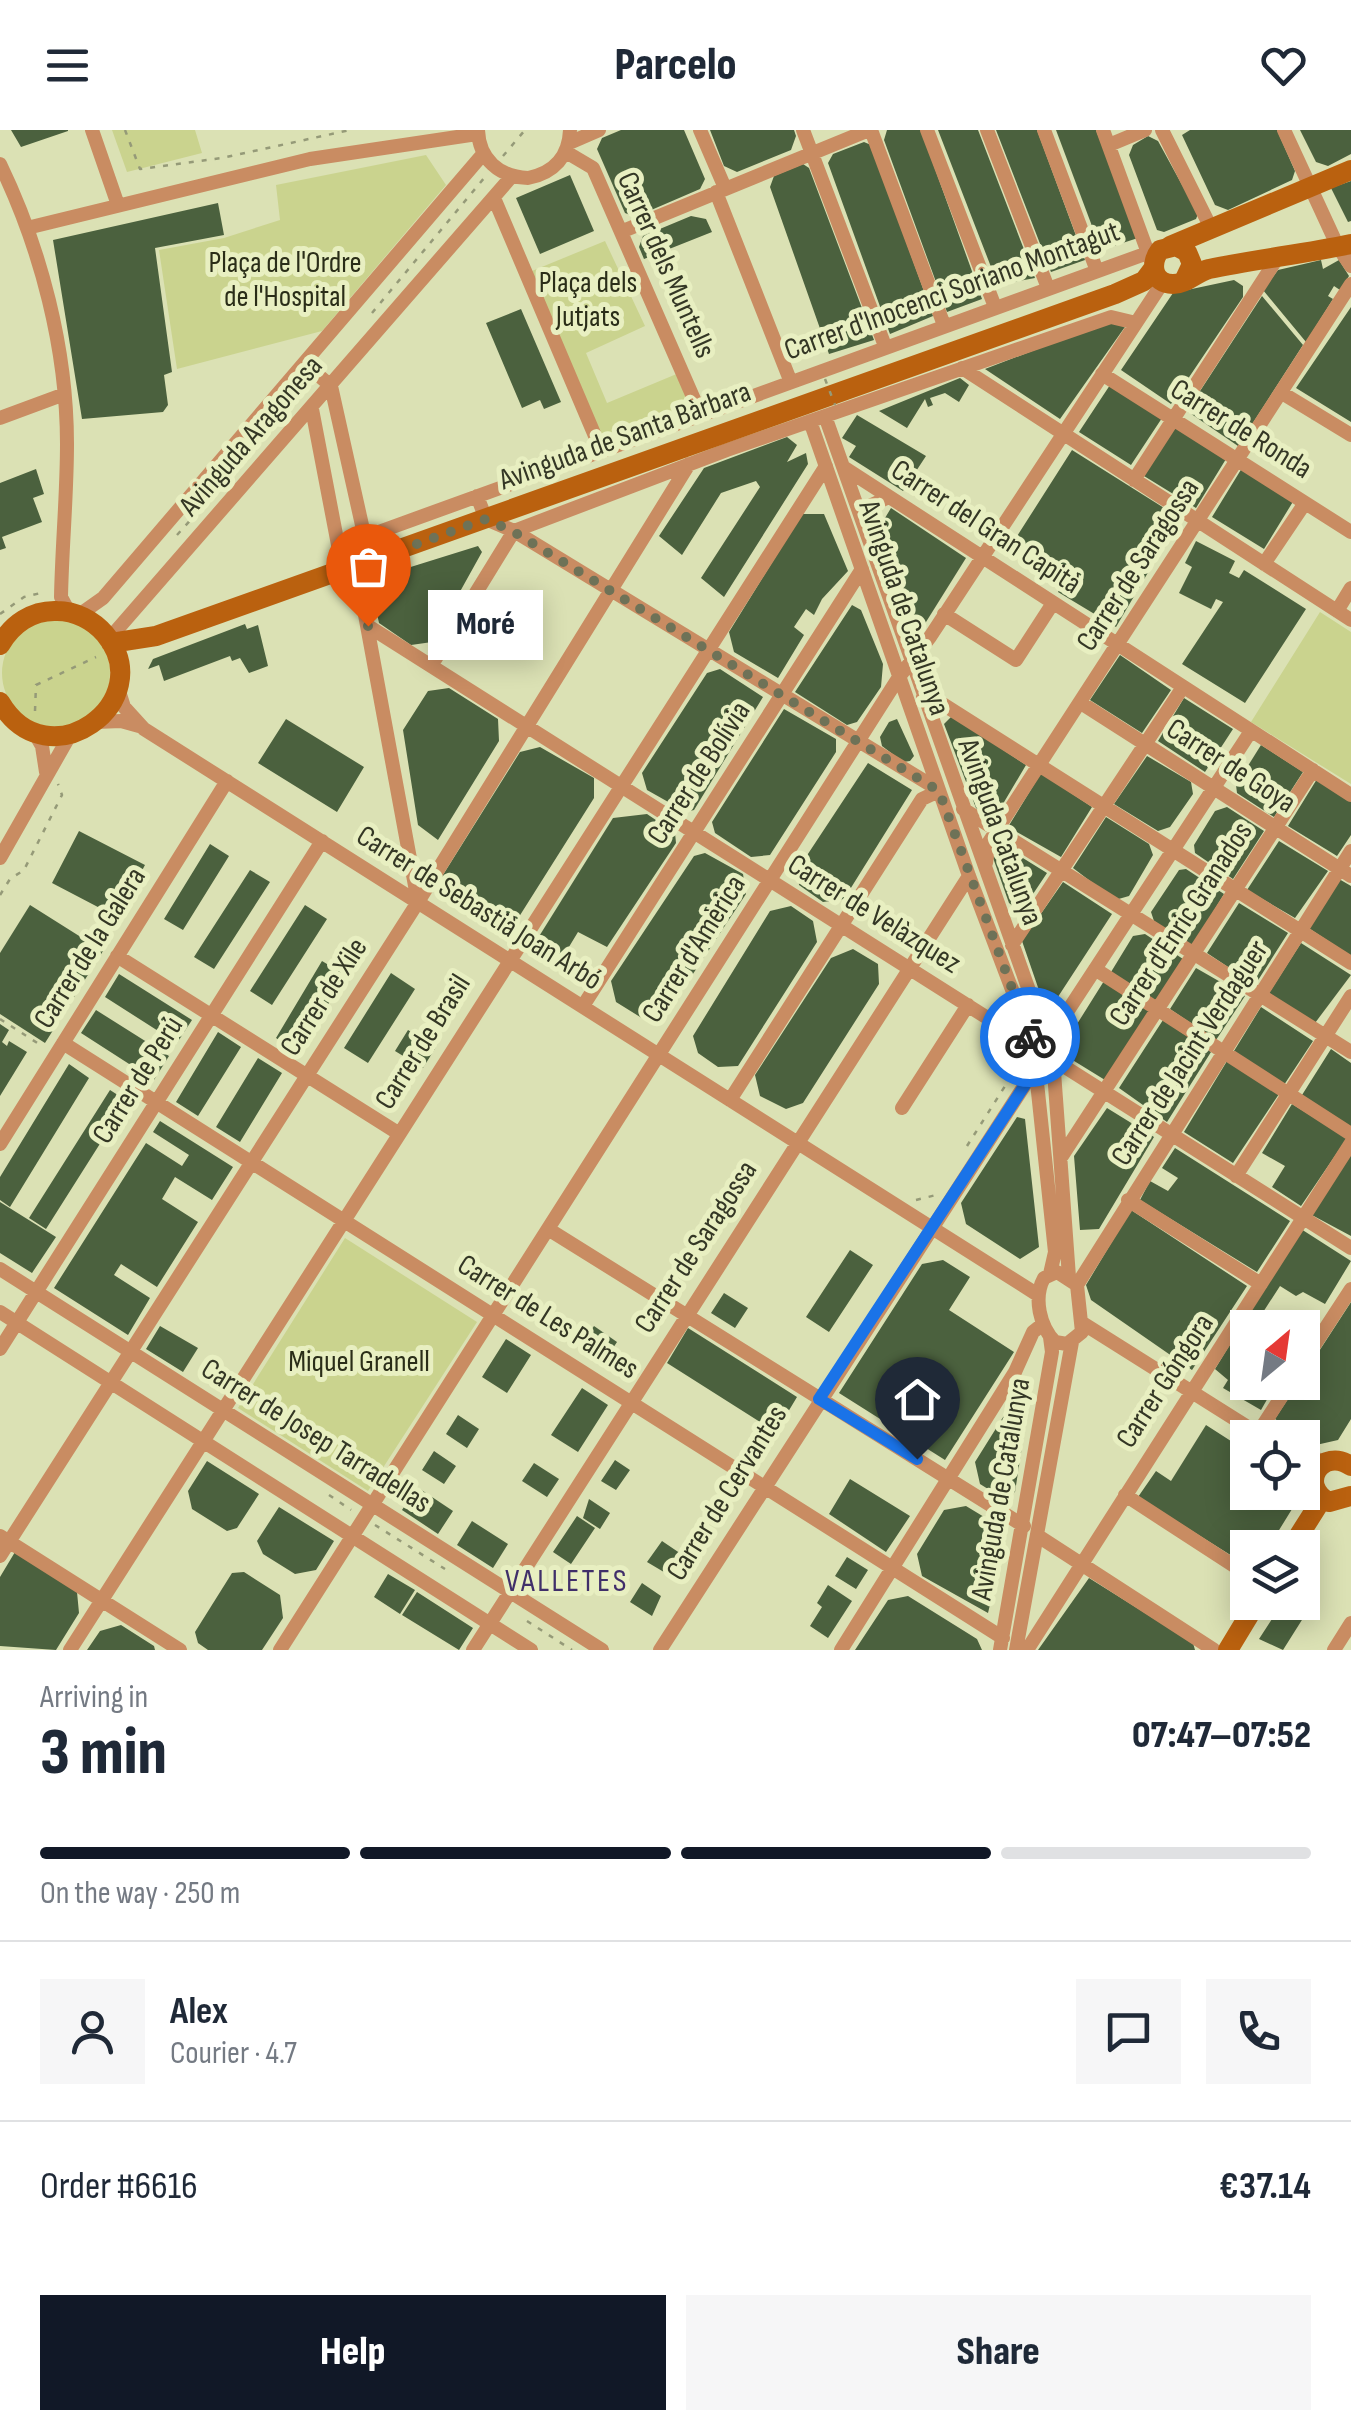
<!DOCTYPE html>
<html lang="en">
<head>
<meta charset="utf-8">
<style>
	:root { --surface:#fff; --page:#f6f6f7; --text:#1f2937; --muted:#747a83; --line:#e0e1e3; --accent:#111827 }
	body { margin:0; font-family:"Sofia Sans Condensed",sans-serif; background:var(--page); color:var(--text); height:100vh; display:flex; flex-direction:column; font-size:38px; white-space:nowrap }
	* { box-sizing:border-box; margin:0 }
	p { font-size:32px; color:var(--muted) }
	.icon { flex:none; width:55px; height:55px; fill:none; stroke:currentColor; stroke-width:2; stroke-linecap:round; stroke-linejoin:round }
	.map { position:relative; height:1520px; overflow:hidden }
	.drawer { display:flex; flex-direction:column; background:var(--surface); flex:1 }
	.drawer>* { flex:none }
	.needle { width:65px; rotate:29deg }
	.buttons { position:absolute; left:1230px; top:1180px; display:grid; gap:20px }
	.buttons a { display:grid; place-items:center; width:90px; height:90px; border-radius:0px; background:var(--surface); box-shadow:0 5px 25px #0003; font-size:50px }
	.pin { position:absolute; display:grid; place-items:center; width:85px; height:85px; color:#fff; margin:-102px -42px; border-radius:50% 50% 50% 0; rotate:-45deg; box-shadow:0 0 10px #0007 }
	.pin .icon { rotate:45deg }
	.courier { position:absolute; display:grid; place-items:center; width:100px; height:100px; margin:-50px; border:8px solid #1a73e8; border-radius:50%; background:#fff; color:#222; box-shadow:0 2px 12px #0007 }
	.bubble { position:absolute; height:70px; border-radius:0px; background:var(--surface); box-shadow:0 5px 25px #0003; font-size:32px; font-weight:800; line-height:70px; text-align:center }
	.summary em { font-style:normal; font-weight:800 }
	.summary div { display:flex; flex-direction:column-reverse }
	.summary { display:flex; align-items:center; justify-content:space-between; height:170px; padding:0 40px }
	h1 { font-size:65px; font-weight:800; line-height:75px }
	.bar { display:grid; grid-template-columns:repeat(4,1fr); gap:15px 10px; align-content:center; height:120px; padding:0 40px }
	.bar i { height:12px; border-radius:8px; background:var(--line) }
	.bar .current { background:var(--accent) }
	.bar p { grid-column:span 4 }
	.line { display:flex; align-items:center; gap:25px; padding:0 40px; border-top:2px solid var(--line) }
	.line div { flex:1 }
	.round { display:grid; place-items:center; flex:none; width:105px; height:105px; border-radius:0px; background:var(--page) }
	.action { display:flex; gap:20px; margin-top:auto; padding:20px 40px }
	.action a { flex:1; height:115px; border-radius:0px; background:var(--accent); color:#fff; font-size:40px; font-weight:800; line-height:115px; text-align:center }
	.action a+a { background:var(--page); color:var(--text) }
	header { display:flex; justify-content:space-between; align-items:center; height:130px; padding:0 40px; background:var(--surface); font-size:45px; font-weight:800 }
	.map>svg:first-child { display:block }
</style>
</head>
<body>
<header><svg class="icon" aria-label="menu" viewBox="0 0 24 24"><path d="M4 6h16M4 12h16M4 18h16"/></svg>Parcelo<svg class="icon" aria-label="heart" viewBox="0 0 24 24"><path d="M12 20l-8-8c-3-5 5-10 8-4 3-6 11-1 8 4z"/></svg></header>
<div class="map">
<svg width="1351" height="1520" viewBox="0 0 1351 1520">
	<rect width="100%" height="100%" fill="#dbe1b4"/>
	<path fill="#cad38e" d="M112 0H195L202 23 127 42Z
		M426 25 446 55 322 201 177 239 159 120 224 108 280 90 276 55Z
		M605 111 645 196 586 223 607 273 679 243 696 282 604 316 532 141Z
		M1320 482 1351 502V654L1251 592Z
		M2 543a54 54 0 1 1 108 0a54 54 0 1 1-108 0Z
		M345 1108 477 1192 368 1361 238 1278Z"/>
	<path fill="#4b613e" d="M11 0H68V1L21 17Z
		M621 0H684L705 49 700 59 635 87 625 83 597 19 602 8Z
		M710 0H794L796 6 791 20 737 42 724 36Z
		M887 0H921L982 169 947 182 884 10Z
		M938 0H978L1035 148 998 155Z
		M996 0H1037L1085 130 1051 142Z
		M1056 0H1096L1138 108 1101 120Z
		M1190 0H1277L1295 41 1292 50 1228 80 1215 75 1182 5Z
		M1300 0H1351V24L1328 36 1316 32Z
		M1148 6 1158 11 1198 84 1196 89 1164 102 1157 100 1129 25 1133 15Z
		M864 12 871 15 933 186 890 204 828 33 833 24Z
		M803 34 809 38 874 210 829 224 770 57 774 46Z
		M570 45 594 101 540 124 516 68Z
		M1351 51V91L1348 92 1331 58Z
		M218 73 224 105 155 118 172 242 164 245 168 275 163 282 82 289 53 110Z
		M691 86 706 89 712 102 644 129 639 117 643 106Z
		M1321 130 1323 139 1339 130 1349 146 1340 160 1334 156 1328 166 1333 169 1306 212 1263 160 1278 140Z
		M1234 150 1243 156V167L1171 274 1121 240 1173 163Z
		M1262 166 1303 215 1238 316 1187 281Z
		M1351 177V292L1296 258Z
		M521 179 561 272 544 279 540 270 522 278 486 193Z
		M1113 190 1127 194 1060 289 985 239Z
		M960 248 969 255 959 272 945 263 930 268 933 275 928 277 925 269 907 298 879 281Z
		M1110 255 1162 288 1131 335 1079 302Z
		M857 285 926 326 903 361 849 327 856 316 842 308Z
		M1175 297 1226 329 1196 378 1144 346Z
		M787 307 797 315 787 332 806 323 808 334 724 467 701 448 760 357 756 351 721 363 682 425 659 406 704 338Z
		M1072 320 1180 388 1116 497 1058 462 1068 444 1014 411Z
		M1242 338 1294 370 1264 419 1212 387Z
		M36 339 44 364 33 368 42 392 2 407 6 418 0 420V353Z
		M891 378 966 428 921 500 909 497 876 403Z
		M802 384H824L848 441 822 469 814 485 806 479 794 497 804 505 778 548 734 522 729 502Z
		M1196 411 1235 431 1229 443 1239 448 1244 440 1306 479 1245 573 1182 534 1223 472 1216 469 1211 479 1179 463 1192 437 1185 433Z
		M478 416 482 422 432 512 411 515 379 493 374 470 385 445Z
		M852 475 861 480 883 534 881 557 857 592 847 595 795 562Z
		M245 494 247 499 258 495 268 536 249 543 240 528 232 531 230 526 164 551 159 535 148 539 153 529Z
		M1120 525 1171 560 1142 603 1090 570Z
		M720 539 763 567 694 680 686 682 647 660 642 643 707 543Z
		M449 558 498 589 499 611 438 710 418 695 403 600 428 561Z
		M1184 568 1233 599 1205 642 1158 611Z
		M784 579 836 609V622L770 725 751 727 715 703 712 692Z
		M952 586 1026 635 994 689 976 678 944 594Z
		M286 589 364 637 337 682 258 633Z
		M897 589 914 626 910 631 903 632 882 616 880 607 889 592Z
		M1261 615 1303 642 1274 687 1237 663 1236 655Z
		M540 617 594 648V668L517 790 502 781 490 796 446 767 441 748 520 622Z
		M1147 626 1191 652 1193 664 1170 697 1158 701 1114 674Z
		M868 633 912 660 844 769 823 772 799 755 798 739Z
		M1041 643 1092 677 1061 727 1008 697Z
		M1317 649 1351 671V705L1337 726 1288 696Z
		M1227 677 1264 701 1233 749 1195 723 1194 715 1215 681Z
		M647 684 675 703 676 713 607 817 578 802 558 835 541 826 538 808 613 688Z
		M1106 687 1149 714 1153 725 1129 766 1115 770 1073 738Z
		M79 701 145 735 117 787 52 753Z
		M1279 711 1328 741 1295 788 1247 760Z
		M997 712 1047 743 1021 782 1009 773 991 722Z
		M210 714 229 726 183 800 164 789Z
		M705 723 743 744 746 764 665 886 645 890 616 872 611 851 694 726Z
		M1186 739 1224 764 1192 817 1154 791 1151 782 1179 740Z
		M250 740 270 752 214 839 194 827Z
		M1339 749 1351 756V826L1307 797Z
		M1063 752 1112 784 1052 876 1042 869 1022 811Z
		M1239 773 1288 803 1255 855 1207 823Z
		M30 775 103 821 45 913 0 884V823Z
		M305 775 327 789 272 875 250 861Z
		M791 776 813 791 817 812 738 936 718 937 698 923 693 906 770 781Z
		M1145 804 1183 829 1155 872 1111 842 1133 806Z
		M1301 813 1351 845 1315 893 1269 863Z
		M853 819 878 834 879 854 803 973 786 979 760 966 755 945 831 828Z
		M322 831 347 846 297 921 276 908Z
		M1196 838 1245 866 1216 910 1170 879Z
		M391 843 415 859 368 933 344 918Z
		M119 844 192 890 177 913 105 867Z
		M1104 851 1150 881 1105 950 1066 926 1062 918Z
		M1261 877 1313 911 1284 955 1234 921Z
		M96 880 169 926 154 950 81 903Z
		M1163 890 1211 922 1167 992 1119 958Z
		M0 894 9 900 2 912 7 916 9 911 27 922 0 966Z
		M408 900 436 917 423 938 395 921Z
		M218 902 241 917 198 986 176 972Z
		M1331 919 1351 933V998L1302 965Z
		M258 928 282 943 240 1012 216 997Z
		M1227 931 1279 964 1233 1033 1184 1002Z
		M69 934 89 948 10 1077 0 1070V1047Z
		M110 960 127 971 46 1099 29 1088Z
		M1292 974 1347 1008 1301 1076 1272 1057 1285 1036 1262 1023Z
		M1107 978 1154 1007 1099 1099 1080 1100 1074 1026Z
		M1017 987 1025 989 1039 1117 1020 1129 966 1094 961 1073Z
		M160 991 233 1037 212 1070 175 1047 162 1069 198 1092 157 1157 121 1134 114 1145 150 1168 128 1205 54 1158 146 1013 182 1036 189 1025 153 1002Z
		M1175 1018 1290 1091 1257 1142 1140 1070 1150 1051 1168 1061 1178 1048 1162 1038Z
		M1351 1019V1106L1310 1084Z
		M0 1072 56 1107 32 1143 0 1123Z
		M1131 1080 1247 1156 1192 1240 1091 1170 1086 1155Z
		M1301 1099 1351 1131 1325 1174 1303 1162 1296 1166 1280 1156 1258 1190 1271 1198H1248V1252H1277L1261 1280 1223 1258 1228 1250 1215 1239Z
		M850 1120 873 1135 829 1202 806 1187Z
		M943 1130 970 1147 949 1180 1014 1222 945 1330 839 1263 922 1134Z
		M724 1163 748 1178 735 1198 711 1183Z
		M1351 1172V1289L1338 1310 1316 1315 1275 1289Z
		M160 1196 198 1218 183 1242 146 1219Z
		M594 1196 617 1212 603 1233 579 1217Z
		M688 1198 797 1267 776 1302 667 1233Z
		M506 1209 531 1225 507 1263 482 1247Z
		M582 1258 608 1275 578 1322 551 1305Z
		M1020 1260 1030 1264 1015 1362 1004 1369 980 1354 975 1332Z
		M458 1285 479 1299 467 1318 446 1304Z
		M1206 1295 1248 1322V1362H1295L1297 1371 1268 1418H1248V1436L1138 1367 1156 1341 1171 1351Z
		M434 1321 456 1336 444 1354 422 1340Z
		M615 1330 630 1340 616 1360 601 1351Z
		M207 1331 259 1364 237 1398 227 1401 192 1379 188 1361Z
		M534 1333 559 1349 547 1367 522 1351Z
		M850 1349 910 1386 886 1422 829 1384Z
		M417 1357 453 1381 438 1404 402 1380Z
		M589 1369 610 1383 600 1399 583 1388Z
		M966 1376 1004 1399 1006 1408 988 1483 922 1446 917 1424 944 1380Z
		M279 1377 334 1411 316 1440 295 1444 263 1424 257 1411Z
		M577 1386 595 1398 571 1434 553 1422Z
		M472 1391 508 1414 493 1438 457 1415Z
		M662 1411 693 1432 679 1451 647 1432Z
		M15 1422 77 1462 79 1483 56 1520 0 1516V1447Z
		M847 1427 868 1440 856 1459 835 1446Z
		M244 1442 280 1465 283 1488 262 1520H208L198 1513 195 1502 232 1443Z
		M388 1444 415 1460 400 1484 374 1467Z
		M1089 1448 1193 1513 1195 1520H1038Z
		M642 1453 661 1466 652 1486 630 1472Z
		M828 1455 852 1471 828 1508 810 1496 822 1477 817 1473Z
		M417 1462 473 1498 459 1520 402 1485Z
		M908 1466 977 1509 982 1520H855L888 1470Z
		M1302 1469 1312 1474 1283 1520 1259 1509 1283 1472Z
		M121 1495 154 1516 155 1520H87L100 1501Z"/>
	<g fill="none" stroke-linecap="round" stroke-linejoin="round">
		<path stroke="#959a78" stroke-width="2.5" stroke-dasharray="5 8" stroke-linecap="butt" d="M125 0 140 39 222 28 350 0
			M503 26 525 0
			M372 183 485 47
			M177 405 249 325
			M0 484 24 467 45 462
			M35 581 36 555 96 527
			M0 765 10 749 24 740 62 665 58 654
			M0 889 42 916
			M967 1016 1019 934
			M916 1070 936 1065
			M329 1365 351 1380
			M375 1395 445 1439
			M527 1491 572 1520"/>
		<path stroke="#c98c62" stroke-width="14" d="M92 0 118 75
			M478 0C479 29 499 47 528 48 554 43 569 26 570 0
			M700 0 725 58
			M803 0 885 216
			M871 0 944 195
			M927 0 995 177
			M987 0 1048 158
			M1044 0 1097 141
			M1103 0 1151 131
			M1162 0 1211 98
			M1284 0 1338 117 1351 136
			M569 13 599 0
			M1109 15 1145 0
			M566 22 593 38 700 283
			M0 34C41 119 67 219 67 314 67 365 62 416 61 467L69 482
			M716 62 790 250
			M494 68 601 320
			M27 98 310 29 477 4
			M623 101 869 0
			M304 233 331 256
			M962 238 1351 490
			M1102 244 1351 402
			M331 256 370 431
			M1282 263 1351 305
			M312 279 343 441
			M825 286 1053 928 1069 1147
			M0 288 62 265
			M810 291 969 746 1033 915 1055 1122 1050 1144
			M843 337 1351 665
			M1134 350 1278 127
			M477 366 486 389 514 401 939 660
			M864 396 867 377 889 367
			M514 401 727 320 1111 187 1136 193
			M365 407 1164 117
			M1264 434 1305 373
			M356 436 418 772
			M1337 481 1351 458
			M944 484 1016 530 1053 473
			M79 485 103 468 483 24
			M368 496 1351 1118
			M109 509 512 46
			M431 536 514 401
			M118 558 124 577 144 599 1038 1165
			M923 567 941 573 1351 833
			M1081 573 1351 746
			M96 592 121 591 139 596
			M34 602 42 616 46 642
			M963 679 1351 922
			M0 728 70 605
			M986 733 989 712 1351 154
			M1012 815 1183 557
			M117 826 398 1003
			M1095 839 1351 1004
			M583 876 862 439
			M1048 911 1251 601
			M63 913 1003 1508
			M730 970 922 669 939 661
			M902 978 968 875
			M0 1014 227 651
			M1062 1026 1313 640
			M1236 1046 1351 866
			M1128 1070 1261 1154
			M548 1099 1024 1396
			M0 1139 602 1520
			M1057 1142 1077 1155 1082 1202 1067 1214 1055 1212C1040 1197 1033 1168 1044 1148Z
			M1077 1155 1351 721
			M0 1182 531 1520
			M1084 1194 1265 1308
			M0 1219 322 711
			M1302 1234 1351 1159
			M1258 1303 1291 1252
			M1302 1327 1326 1331
			M1125 1365 1248 1445
			M0 1406 180 1520
			M1038 1406 1214 1520
			M0 1426 418 772 689 334
			M70 1520 826 336
			M280 1520 899 547 930 507 1163 152
			M473 1520 969 746
			M660 1520 1037 936
			M841 1520 1015 1242 1033 1202 1043 1194
			M1000 1520 1052 1222 1050 1207
			M1016 1520 1072 1212
			M1027 1520 1351 1013
			M1334 1520 1351 1493"/>
		<path stroke="#ba610f" stroke-width="20" d="M1170 116 1351 40
			M1184 151 1192 134 1187 122 1176 116 1160 120C1150 133 1152 154 1173 154 1186 154 1197 142 1209 139 1256 129 1304 124 1351 114
			M111 513 156 506 1115 164 1144 151 1153 139
			M0 515C12 494 32 480 57 481 75 481 93 490 105 504 161 571 48 654 0 572
			M1351 1336C1322 1316 1297 1355 1329 1372L1351 1366
			M1291 1418 1322 1369
			M1228 1520 1257 1472"/>
		<path stroke="#959a78" stroke-width="2.5" stroke-dasharray="5 8" stroke-linecap="butt" d="M825 249 835 275"/>
	</g>
	<g fill="none" stroke-linecap="round" stroke-linejoin="round">
		<path stroke="#6e7257" stroke-width="10" stroke-dasharray="0 18" d="M368 496 356 436 486 389 514 402 939 661 1030 907"/>
		<path stroke="#1a73e8" stroke-width="12" d="M917 1329 819 1269 1038 935 1030 907"/>
	</g>
	<g text-anchor="middle" dominant-baseline="central" stroke-width="10" stroke-linejoin="round" paint-order="stroke">
		<g font-size="30" fill="#2a2d18" stroke="#e8efc1">
			<text x="285" y="133">Plaça de l'Ordre<tspan x="285" dy="34">de l'Hospital</tspan></text>
			<text x="588" y="153">Plaça dels<tspan x="588" dy="34">Jutjats</tspan></text>
			<text x="359" y="1232">Miquel Granell</text>
		</g>
		<g font-size="30" fill="#343725" stroke="#e8efc1">
			<text transform="translate(666 135) rotate(66)">Carrer dels Muntells</text>
			<text transform="translate(952 161) rotate(-20)">Carrer d'Inocenci Soriano Montagut</text>
			<text transform="translate(1241 299) rotate(32)">Carrer de Ronda</text>
			<text transform="translate(251 306) rotate(-49)">Avinguda Aragonesa</text>
			<text transform="translate(625 306) rotate(-20)">Avinguda de Santa Bàrbara</text>
			<text transform="translate(986 397) rotate(33)">Carrer del Gran Capità</text>
			<text transform="translate(1138 435) rotate(-57)">Carrer de Saragossa</text>
			<text transform="translate(904 478) rotate(71)">Avinguda de Catalunya</text>
			<text transform="translate(1231 636) rotate(33)">Carrer de Goya</text>
			<text transform="translate(699 643) rotate(-57)">Carrer de Bolívia</text>
			<text transform="translate(1000 702) rotate(70)">Avinguda Catalunya</text>
			<text transform="translate(479 778) rotate(32)">Carrer de Sebastià Joan Arbó</text>
			<text transform="translate(874 784) rotate(32)">Carrer de Velàzquez</text>
			<text transform="translate(1181 794) rotate(-57)">Carrer d'Enric Granados</text>
			<text transform="translate(90 818) rotate(-58)">Carrer de la Galera</text>
			<text transform="translate(694 819) rotate(-58)">Carrer d'Amèrica</text>
			<text transform="translate(324 867) rotate(-57)">Carrer de Xile</text>
			<text transform="translate(423 912) rotate(-58)">Carrer de Brasil</text>
			<text transform="translate(1190 923) rotate(-57)">Carrer de Jacint Verdaguer</text>
			<text transform="translate(138 950) rotate(-58)">Carrer de Perú</text>
			<text transform="translate(696 1117) rotate(-57)">Carrer de Saragossa</text>
			<text transform="translate(548 1187) rotate(32)">Carrer de Les Palmes</text>
			<text transform="translate(1165 1251) rotate(-57)">Carrer Góngora</text>
			<text transform="translate(316 1306) rotate(32)">Carrer de Josep Tarradellas</text>
			<text transform="translate(1001 1359) rotate(-80)">Avinguda de Catalunya</text>
			<text transform="translate(727 1363) rotate(-58)">Carrer de Cervantes</text>
		</g>
		<g font-size="32" letter-spacing="2.5" fill="#402f6a" stroke="#e8efc1">
			<text x="567" y="1451">VALLETES</text>
		</g>
	</g>
</svg>
<div class="buttons">
<a><svg class="needle" viewBox="-14 -14 28 28"><path d="M0-13l5 13h-10z" fill="#e53935"/><path d="M0 13l5-13h-10z" fill="#747a83"/></svg></a>
<a><svg class="icon" aria-label="locate" viewBox="0 0 24 24"><circle cx="12" cy="12" r="6"/><path d="M12 2v4M12 18v4M2 12h4M18 12h4"/></svg></a>
<a><svg class="icon" aria-label="layers" viewBox="0 0 24 24"><path d="M12 4l9 5-9 5-9-5zM3 14l9 5 9-5"/></svg></a>
</div>
<div class="pin" style="left:368px;top:496px;background:#ea580c"><svg class="icon" aria-label="bag" viewBox="0 0 24 24"><path d="M5 8h14l-1 12H6zM9 8a3 3 0 0 1 6 0"/></svg></div>
<div class="pin" style="left:917px;top:1329px;background:#1f2937"><svg class="icon" aria-label="home" viewBox="0 0 24 24"><path d="M3 11l9-7 9 7M6 9v11h12V9"/></svg></div>
<div class="courier" style="left:1030px;top:907px"><svg class="icon" aria-label="bike" viewBox="0 0 24 24"><circle cx="6" cy="16" r="4"/><circle cx="18" cy="16" r="4"/><path d="M6 16l4-8h5l3 8M10 8l3 8H6M13 5h3"/></svg></div>
<div class="bubble" style="left:428px;top:460px;width:115px">Moré</div>
</div>
<section class="drawer">
<div class="summary"><div><h1>3 min</h1><p>Arriving in</p></div><em>07:47–07:52</em></div>
<div class="bar"><i class="current"></i><i class="current"></i><i class="current"></i><i></i><p>On the way · 250 m</p></div>
<div class="line" style="height:180px"><a class="round"><svg class="icon" aria-label="person" viewBox="0 0 24 24"><circle cx="12" cy="8" r="4"/><path d="M4 21q1-7 8-7t8 7"/></svg></a><div><b>Alex</b><p>Courier · 4.7</p></div><a class="round"><svg class="icon" aria-label="chat" viewBox="0 0 24 24"><path d="M4 5h16v11H9l-5 4z"/></svg></a><a class="round"><svg class="icon" aria-label="phone" viewBox="0 0 24 24"><path d="M5 4h4l2 5-3 2q2 4 5 5l2-3 5 2v4C11 20 4 13 5 4z"/></svg></a></div>
<div class="line" style="height:130px"><div>Order #6616</div><b>€37.14</b></div>
<div class="action"><a>Help</a><a>Share</a></div>
</section>
</body>
</html>
